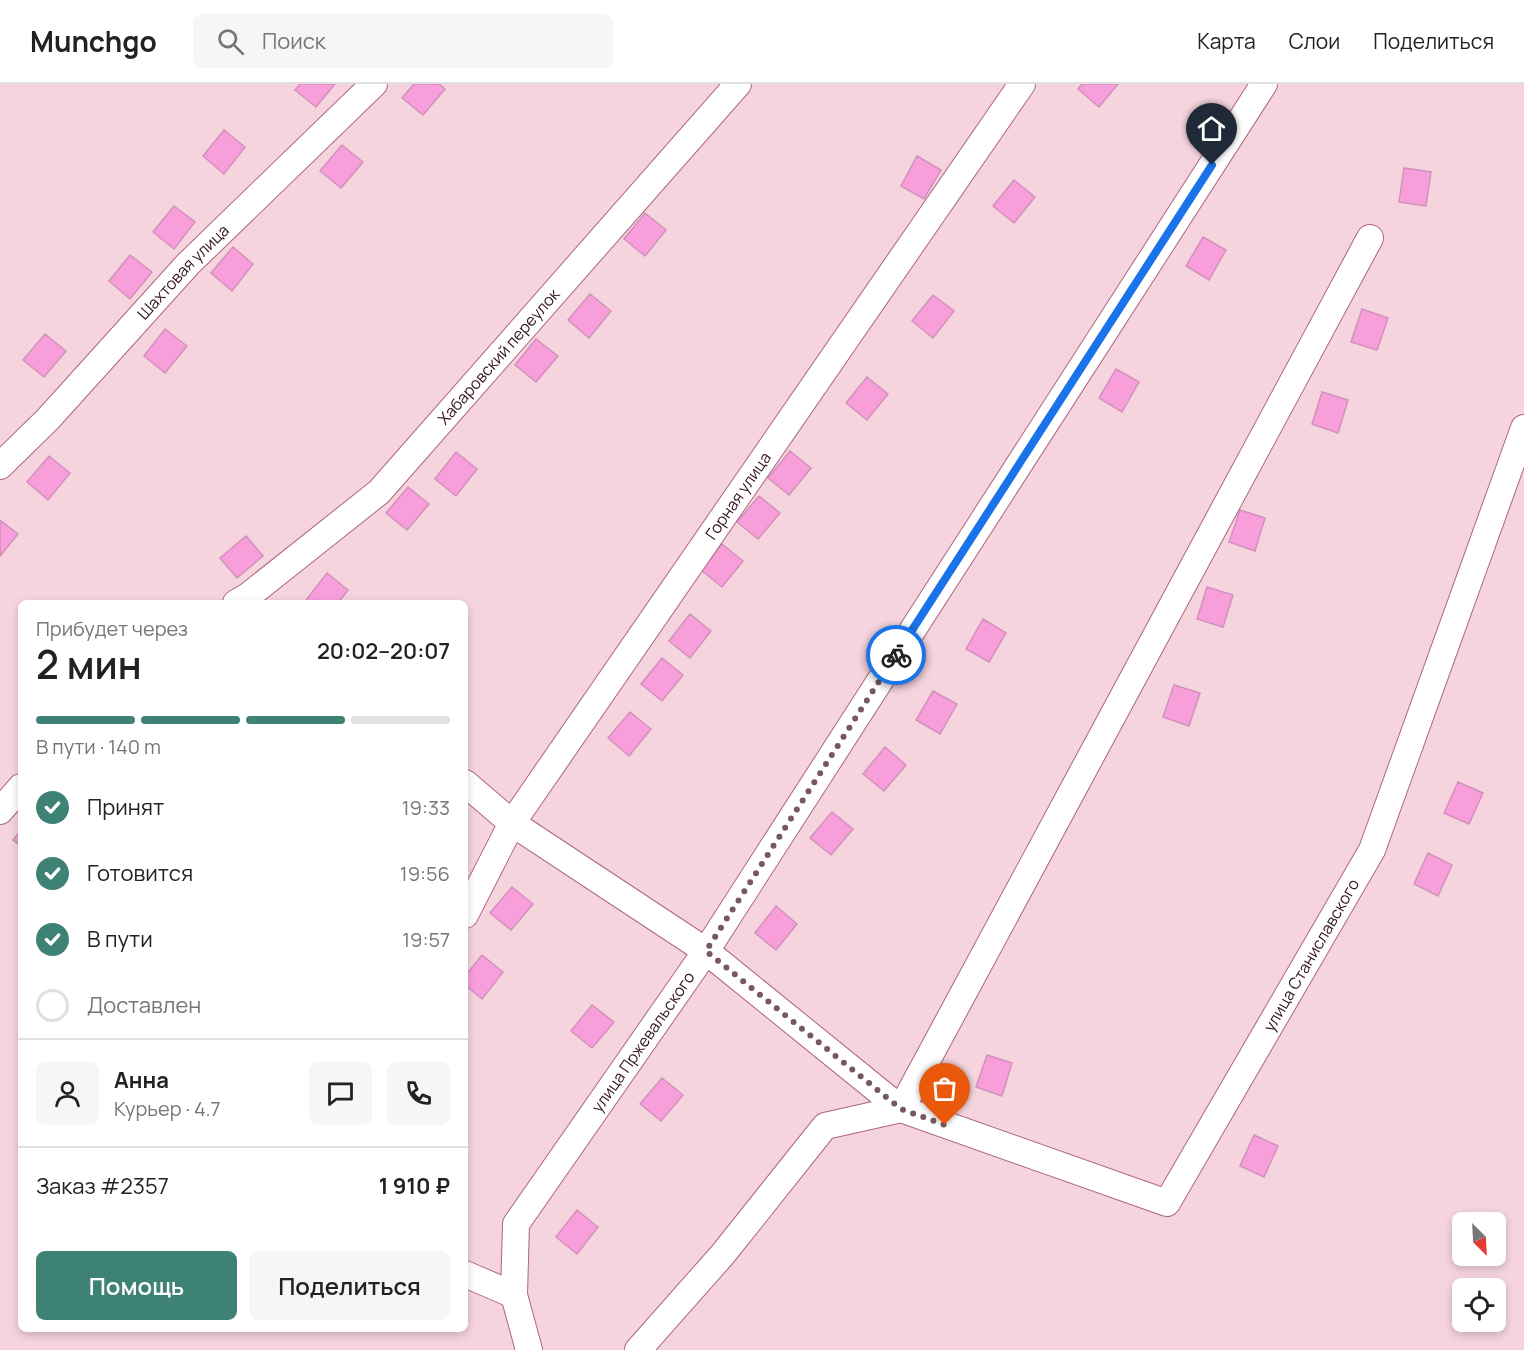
<!DOCTYPE html>
<html lang="ru">
<head>
<meta charset="utf-8">
<style>
	:root { --surface:#fff; --page:#f6f6f6; --text:#222; --muted:#767676; --line:#e0e0e0; --accent:#3e8175 }
	body { margin:0; font-family:Manrope,sans-serif; background:var(--page); color:var(--text); height:100vh; display:flex; flex-direction:column; font-size:22px; white-space:nowrap }
	* { box-sizing:border-box; margin:0 }
	p { font-size:20px; color:var(--muted) }
	.icon { flex:none; width:33px; height:33px; fill:none; stroke:currentColor; stroke-width:2; stroke-linecap:round; stroke-linejoin:round }
	.map { position:relative; flex:1; overflow:hidden }
	.details { position:absolute; left:18px; top:516px; width:450px; height:732px; display:flex; flex-direction:column; background:var(--surface); border-radius:9px; box-shadow:0 3px 9px #0003 }
	.details>* { flex:none }
	.needle { width:39px; rotate:156deg }
	.controls { position:absolute; left:1452px; top:1128px; display:grid; gap:12px }
	.controls a { display:grid; place-items:center; width:54px; height:54px; border-radius:9px; background:var(--surface); box-shadow:0 3px 9px #0003; font-size:30px }
	.pin { position:absolute; display:grid; place-items:center; width:51px; height:51px; color:#fff; margin:-62px -26px; border-radius:50% 50% 50% 0; rotate:-45deg; box-shadow:0 0 6px #0007 }
	.pin .icon { rotate:45deg }
	.courier { position:absolute; display:grid; place-items:center; width:60px; height:60px; margin:-30px; border:4px solid #1a73e8; border-radius:50%; background:#fff; color:#222; box-shadow:0 2px 8px #0007 }
	.summary em { font-style:normal; font-weight:600 }
	.summary div { display:flex; flex-direction:column-reverse }
	.summary { display:flex; align-items:center; justify-content:space-between; height:102px; padding:0 18px }
	h1 { font-size:39px; font-weight:600; line-height:45px }
	.bar { display:grid; grid-template-columns:repeat(4,1fr); gap:9px 6px; align-content:center; height:72px; padding:0 18px }
	.bar i { height:8px; border-radius:4px; background:var(--line) }
	.bar .current { background:var(--accent) }
	.bar p { grid-column:span 4 }
	.line { display:flex; align-items:center; gap:15px; padding:0 18px; border-top:2px solid var(--line) }
	.line div { flex:1 }
	.round { display:grid; place-items:center; flex:none; width:63px; height:63px; border-radius:9px; background:var(--page) }
	ol { padding:0 18px; list-style:none }
	li { display:flex; align-items:center; gap:18px; height:66px }
	li p { margin-inline-start:auto }
	li .icon { padding:6px; border-radius:50%; background:var(--accent); color:#fff; stroke-width:4 }
	li:last-child { color:var(--muted) }
	li i { width:33px; height:33px; border:3px solid var(--line); border-radius:50% }
	.cta { display:flex; gap:12px; margin-top:auto; padding:12px 18px }
	.cta a { flex:1; height:69px; border-radius:9px; background:var(--accent); color:#fff; font-size:24px; font-weight:600; line-height:69px; text-align:center }
	.cta a+a { background:var(--page); color:var(--text) }
	header { display:flex; align-items:center; gap:36px; box-sizing:border-box; height:84px; padding:0 30px; background:var(--surface); border-bottom:2px solid var(--line) }
	header strong { font-size:28px }
	nav { display:flex; gap:33px; margin-inline-start:auto; font-size:21px }
	.search { width:420px; height:54px; background:var(--page); display:flex; align-items:center; gap:15px; box-sizing:border-box; padding:0 21px; border-radius:9px; color:var(--muted); font-size:22px }
	.map>svg:first-child { display:block }
</style>
</head>
<body>
<header>
<strong>Munchgo</strong>
<div class="search"><svg class="icon" aria-label="search" viewBox="0 0 24 24"><circle cx="10" cy="10" r="6"/><path d="M15 15l6 6"/></svg>Поиск</div>
<nav><a>Карта</a><a>Слои</a><a>Поделиться</a></nav>
</header>
<div class="map">
<svg width="1524" height="1266" viewBox="0 0 1524 1266">
	<rect width="100%" height="100%" fill="#f5d4dd"/>
	<path fill="#f89fdb" stroke="#d291bc" stroke-width="1.5" d="M300 0H335L316 23 295 6Z
		M414 0H439L445 5 423 31 402 14Z
		M1082 0H1118L1099 23 1078 5Z
		M224 46 245 63 224 90 203 72Z
		M342 61 363 78 341 104 320 87Z
		M917 72 941 86 924 115 901 102Z
		M1404 84 1431 88 1426 122 1399 118Z
		M1014 96 1035 113 1014 139 993 122Z
		M174 122 195 138 174 165 153 148Z
		M645 129 666 146 645 172 624 155Z
		M1203 153 1226 166 1209 196 1186 182Z
		M233 163 253 180 232 207 211 189Z
		M130 171 152 188 130 215 109 197Z
		M590 210 611 227 589 254 568 236Z
		M933 211 954 227 933 254 912 237Z
		M1362 225 1388 234 1377 266 1351 258Z
		M165 245 187 262 165 289 144 272Z
		M45 250 66 267 44 293 23 276Z
		M536 255 558 272 536 298 515 281Z
		M1116 285 1139 298 1122 328 1099 314Z
		M867 293 888 310 867 336 846 319Z
		M1322 308 1348 316 1338 349 1312 340Z
		M790 367 811 384 789 411 768 394Z
		M456 368 477 385 456 412 435 395Z
		M49 372 70 389 48 416 27 398Z
		M408 403 429 420 407 446 386 429Z
		M759 412 780 429 758 455 737 438Z
		M1240 426 1265 434 1255 467 1229 458Z
		M0 436 18 450 0 472Z
		M246 452 263 472 237 494 220 474Z
		M722 460 743 477 722 503 701 486Z
		M327 489 348 506 338 519H310L306 516Z
		M1207 503 1233 511 1223 543 1197 535Z
		M690 530 711 547 690 574 669 557Z
		M983 535 1006 549 989 578 966 565Z
		M662 574 683 591 662 617 641 600Z
		M1174 601 1200 609 1189 642 1163 633Z
		M933 607 957 620 940 650 916 636Z
		M630 628 651 645 629 672 608 654Z
		M885 663 906 681 884 707 863 690Z
		M1458 698 1483 709 1469 740 1444 729Z
		M832 728 853 745 831 771 810 754Z
		M21 746V762L13 756Z
		M1428 769 1452 781 1438 812 1414 800Z
		M512 803 533 820 511 846 490 829Z
		M776 822 797 840 776 866 755 849Z
		M482 871 503 888 482 915 465 901V892Z
		M592 921 614 938 592 964 571 947Z
		M987 971 1012 979 1002 1012 976 1003Z
		M662 994 683 1011 661 1037 640 1020Z
		M1254 1051 1278 1062 1264 1093 1240 1082Z
		M577 1126 598 1143 577 1170 556 1153Z"/>
	<g fill="none" stroke-linecap="round" stroke-linejoin="round">
		<defs>
			<g id="minor">
				<path id="s1" d="M0 382 48 335 188 180 374 0"/>
				<path id="s2" d="M236 519 248 512 379 408 738 0"/>
				<path id="s3" d="M465 699 512 739 706 867 901 1025 1167 1119 1372 766 1524 344"/>
				<path d="M0 727 21 703"/>
				<path id="s4" d="M465 831 512 739 1022 0"/>
				<path d="M465 1190 514 1211"/>
				<path id="s5" d="M529 1266 514 1211 516 1140 706 867 1264 0"/>
				<path d="M638 1266 723 1170 825 1042 901 1025 1370 154"/>
			</g>
		</defs>
		<use href="#minor" stroke="#ae667d" stroke-width="28"/>
		<use href="#minor" stroke="#fff" stroke-width="26"/>
	</g>
	<g fill="none" stroke-linecap="round" stroke-linejoin="round">
		<path stroke="#775862" stroke-width="6" stroke-dasharray="0 10.8" d="M896 571 706 867 901 1025 945 1041"/>
		<path stroke="#1a73e8" stroke-width="8" d="M896 571 1212 81"/>
	</g>
	<g text-anchor="middle" dominant-baseline="central" stroke-width="4.5" stroke-linejoin="round" paint-order="stroke">
		<g font-size="16" fill="#33161f" stroke="#f7e6ea">
			<text stroke="none"><textPath href="#s1" startOffset="267">Шахтовая улица</textPath></text>
			<text stroke="none"><textPath href="#s2" startOffset="362">Хабаровский переулок</textPath></text>
			<text stroke="none"><textPath href="#s4" startOffset="501">Горная улица</textPath></text>
			<text stroke="none"><textPath href="#s3" startOffset="1114">улица Станиславского</textPath></text>
			<text stroke="none"><textPath href="#s5" startOffset="350">улица Пржевальского</textPath></text>
		</g>
	</g>
</svg>
<div class="controls">
<a><svg class="needle" viewBox="-14 -14 28 28"><path d="M0-13l5 13h-10z" fill="#e53935"/><path d="M0 13l5-13h-10z" fill="#767676"/></svg></a>
<a><svg class="icon" aria-label="locate" viewBox="0 0 24 24"><circle cx="12" cy="12" r="6"/><path d="M12 2v4M12 18v4M2 12h4M18 12h4"/></svg></a>
</div>
<div class="pin" style="left:945px;top:1041px;background:#ea580c"><svg class="icon" aria-label="bag" viewBox="0 0 24 24"><path d="M5 8h14l-1 12H6zM9 8a3 3 0 0 1 6 0"/></svg></div>
<div class="pin" style="left:1212px;top:81px;background:#1f2937"><svg class="icon" aria-label="home" viewBox="0 0 24 24"><path d="M3 11l9-7 9 7M6 9v11h12V9"/></svg></div>
<div class="courier" style="left:896px;top:571px"><svg class="icon" aria-label="bike" viewBox="0 0 24 24"><circle cx="6" cy="16" r="4"/><circle cx="18" cy="16" r="4"/><path d="M6 16l4-8h5l3 8M10 8l3 8H6M13 5h3"/></svg></div>
<section class="details">
<div class="summary"><div><h1>2 мин</h1><p>Прибудет через</p></div><em>20:02–20:07</em></div>
<div class="bar"><i class="current"></i><i class="current"></i><i class="current"></i><i></i><p>В пути · 140 m</p></div>
<ol>
<li><svg class="icon" aria-label="check" viewBox="0 0 24 24"><path d="M5 12l5 5 9-10"/></svg>Принят<p>19:33</p></li>
<li><svg class="icon" aria-label="check" viewBox="0 0 24 24"><path d="M5 12l5 5 9-10"/></svg>Готовится<p>19:56</p></li>
<li><svg class="icon" aria-label="check" viewBox="0 0 24 24"><path d="M5 12l5 5 9-10"/></svg>В пути<p>19:57</p></li>
<li><i></i>Доставлен</li>
</ol>
<div class="line" style="height:108px"><a class="round"><svg class="icon" aria-label="person" viewBox="0 0 24 24"><circle cx="12" cy="8" r="4"/><path d="M4 21q1-7 8-7t8 7"/></svg></a><div><b>Анна</b><p>Курьер · 4.7</p></div><a class="round"><svg class="icon" aria-label="chat" viewBox="0 0 24 24"><path d="M4 5h16v11H9l-5 4z"/></svg></a><a class="round"><svg class="icon" aria-label="phone" viewBox="0 0 24 24"><path d="M5 4h4l2 5-3 2q2 4 5 5l2-3 5 2v4C11 20 4 13 5 4z"/></svg></a></div>
<div class="line" style="height:78px"><div>Заказ #2357</div><b>1 910 ₽</b></div>
<div class="cta"><a>Помощь</a><a>Поделиться</a></div>
</section>
</div>
</body>
</html>
